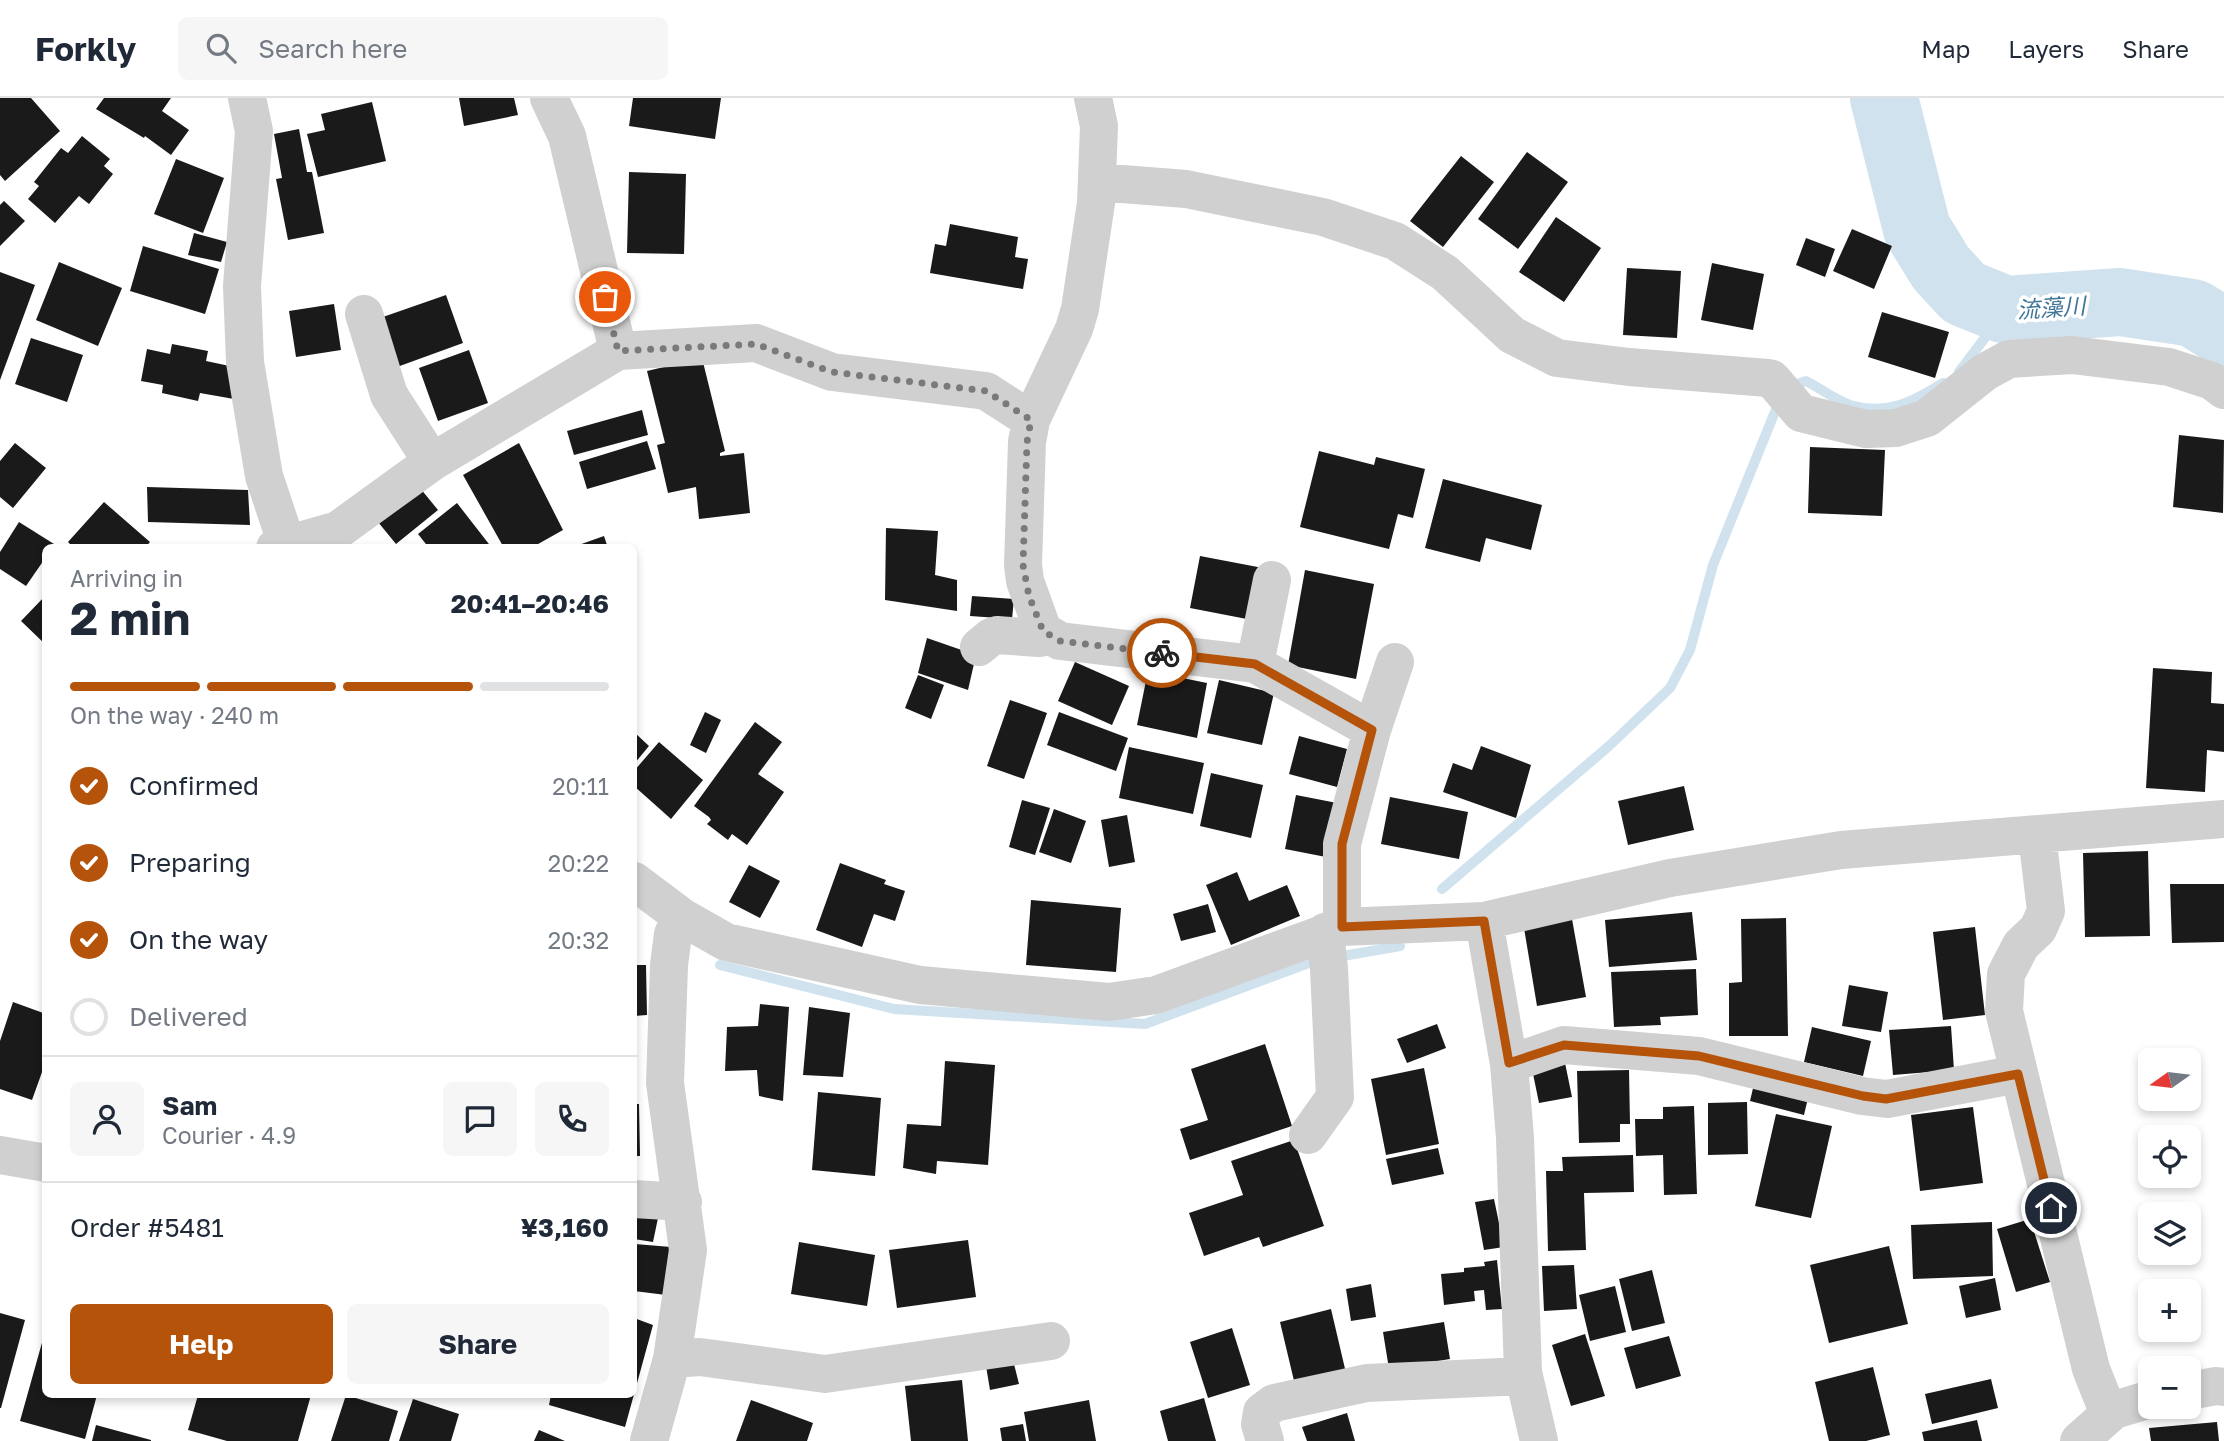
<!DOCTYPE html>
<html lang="en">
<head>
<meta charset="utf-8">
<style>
	:root { --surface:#fff; --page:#f6f6f7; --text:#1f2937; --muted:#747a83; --line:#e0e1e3; --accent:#b45309 }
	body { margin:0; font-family:"Golos Text","Noto Sans JP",sans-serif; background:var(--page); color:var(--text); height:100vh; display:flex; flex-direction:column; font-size:26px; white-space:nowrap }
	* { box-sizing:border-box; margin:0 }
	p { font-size:23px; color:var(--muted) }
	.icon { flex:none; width:38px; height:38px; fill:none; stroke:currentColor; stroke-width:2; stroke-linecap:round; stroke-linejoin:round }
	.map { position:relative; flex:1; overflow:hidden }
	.side { position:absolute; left:42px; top:446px; width:595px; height:854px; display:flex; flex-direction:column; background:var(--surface); border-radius:10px; box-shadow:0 4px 10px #0003 }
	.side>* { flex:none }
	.needle { width:46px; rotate:256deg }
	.buttons { position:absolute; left:2138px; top:950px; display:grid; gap:14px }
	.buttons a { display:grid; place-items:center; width:63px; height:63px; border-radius:10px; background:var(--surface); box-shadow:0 4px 10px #0003; font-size:35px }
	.pin { position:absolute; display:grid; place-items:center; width:60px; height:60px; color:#fff; margin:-30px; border:4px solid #fff; border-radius:50%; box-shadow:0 2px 7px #0007 }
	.courier { position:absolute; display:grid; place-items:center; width:70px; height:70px; margin:-35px; border:5px solid #b45309; border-radius:50%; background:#fff; color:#222; box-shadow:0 2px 9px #0007 }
	.head em { font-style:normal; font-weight:700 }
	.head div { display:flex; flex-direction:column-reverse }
	.head { display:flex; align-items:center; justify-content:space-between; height:119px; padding:0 28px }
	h1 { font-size:46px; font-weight:700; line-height:52px }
	.bar { display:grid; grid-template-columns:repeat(4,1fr); gap:10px 7px; align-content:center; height:84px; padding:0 28px }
	.bar i { height:9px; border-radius:5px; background:var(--line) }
	.bar .selected { background:var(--accent) }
	.bar p { grid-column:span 4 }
	.line { display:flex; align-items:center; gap:18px; padding:0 28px; border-top:2px solid var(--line) }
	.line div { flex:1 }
	.round { display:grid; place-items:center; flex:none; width:74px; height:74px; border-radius:10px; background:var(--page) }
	ol { padding:0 28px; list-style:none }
	li { display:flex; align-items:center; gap:21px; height:77px }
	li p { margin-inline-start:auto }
	li .icon { padding:7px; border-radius:50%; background:var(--accent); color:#fff; stroke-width:4 }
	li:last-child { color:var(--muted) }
	li i { width:38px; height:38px; border:4px solid var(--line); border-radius:50% }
	.cta { display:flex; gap:14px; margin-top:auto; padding:14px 28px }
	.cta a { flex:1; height:80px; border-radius:10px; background:var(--accent); color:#fff; font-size:28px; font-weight:700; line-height:80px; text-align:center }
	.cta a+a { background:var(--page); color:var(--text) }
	header { display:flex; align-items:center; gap:42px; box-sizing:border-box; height:98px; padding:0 35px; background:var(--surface); border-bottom:2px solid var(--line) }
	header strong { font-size:33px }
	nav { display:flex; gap:38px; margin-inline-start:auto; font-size:24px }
	.search { width:490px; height:63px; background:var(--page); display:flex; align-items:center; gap:18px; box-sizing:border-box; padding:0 24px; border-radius:10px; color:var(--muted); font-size:26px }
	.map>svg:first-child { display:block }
</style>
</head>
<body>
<header>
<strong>Forkly</strong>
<div class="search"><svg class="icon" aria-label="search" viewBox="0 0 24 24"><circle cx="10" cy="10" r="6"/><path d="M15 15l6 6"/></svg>Search here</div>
<nav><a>Map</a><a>Layers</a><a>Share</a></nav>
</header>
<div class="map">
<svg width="2224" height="1343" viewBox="0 0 2224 1343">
	<rect width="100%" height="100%" fill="#fff"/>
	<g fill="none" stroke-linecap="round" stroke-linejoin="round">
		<path stroke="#cfe2ee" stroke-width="10" d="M1959 274 2006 212
			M1442 791 1609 648 1670 590 1690 552 1713 467 1778 306 1800 285 1806 283C1820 290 1835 302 1850 307 1886 318 1913 304 1943 285
			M720 867 894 911 1145 926 1314 863 1400 848"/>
		<path stroke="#cfe2ee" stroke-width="68" d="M1884 0 1917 131 1941 170 1964 195 2006 212 2120 204 2193 215 2224 234"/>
	</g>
	<path fill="#1a1a1a" d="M0 0H31L60 33 5 83 0 77Z
		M104 0H171L162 13 189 32 171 57 145 38 144 40 96 11Z
		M459 0H514L518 17 464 28Z
		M633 0H721L715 41 629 28Z
		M372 4 386 63 318 79 307 36 325 32 321 16Z
		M299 31 307 74H312L324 135 288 142 276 81 282 80 274 36Z
		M82 38 110 61 104 68 113 76 89 106 79 98 55 125 28 101 39 88 34 84 61 50 68 55Z
		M1527 54 1568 84 1518 151 1478 121Z
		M1461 58 1494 84 1443 149 1410 123Z
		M176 61 224 80 203 135 154 116Z
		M629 74 686 76 684 156 627 155Z
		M4 103 25 123 0 148V107Z
		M1556 119 1601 150 1564 204 1519 174Z
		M950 126 1018 139 1015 159 1028 161 1023 191 930 175 935 146 946 148Z
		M1852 131 1892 148 1874 191 1833 173Z
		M194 135 227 144 221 164 188 157Z
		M1806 140 1835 151 1825 179 1796 167Z
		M143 148 219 171 205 216 130 193Z
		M59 164 122 190 98 248 36 222Z
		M1712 165 1764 176 1753 232 1701 222Z
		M1627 170 1681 173 1677 240 1623 237Z
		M0 174 35 187 0 282Z
		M446 197 463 245 397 269 380 220Z
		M334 206 341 252 296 259 289 213Z
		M1882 214 1949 234 1935 280 1868 259Z
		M31 240 83 257 67 304 15 286Z
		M172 246 208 253 206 263 239 270 234 301 200 295 198 303 162 295 163 287 141 283 147 251 170 256Z
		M469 252 488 305 438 323 419 270Z
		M702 260 725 353 720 355V358L744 355 750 415 699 421 696 389 668 395 657 347 665 345 647 273Z
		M642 312 648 337 574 357 567 333Z
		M2179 337 2224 342 2223 415 2173 409Z
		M647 343 656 371 587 391 579 364Z
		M15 345 46 370 13 410 0 399V363Z
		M519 345 563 432 531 450H504L463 377Z
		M1810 349 1885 352 1882 418 1808 415Z
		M1319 353 1374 367 1376 359 1425 371 1413 420 1398 416 1389 451 1300 429Z
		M411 379 438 412 396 446 369 413Z
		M1443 381 1542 407 1531 452 1486 440 1480 464 1425 450Z
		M147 389 248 392 250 427 148 424Z
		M104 404 150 444 145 450H68L71 447 68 444Z
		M457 405 492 450H429L418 436Z
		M19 424 54 446 51 450H46V459L26 488 0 471V454Z
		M886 430 938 433 935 477 957 482V513L885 502Z
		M604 438 608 450H573V449Z
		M1200 458 1263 470 1252 522 1190 510Z
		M1305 472 1374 486 1356 581 1288 567Z
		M46 497V547L21 523Z
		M972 498 1014 501 1012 521 970 518Z
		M927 540 976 557 968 592 918 575Z
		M1075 564 1129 588 1112 627 1058 603Z
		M2153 570 2212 574 2211 605 2224 606V654L2207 652 2205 694 2146 690Z
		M1148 573 1207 585 1197 640 1137 627Z
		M918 577 944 587 931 621 905 610Z
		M1219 582 1274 595 1262 647 1207 635Z
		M1010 602 1047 615 1024 681 987 668Z
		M705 614 721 622 706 655 690 647Z
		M1059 614 1128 640 1116 673 1047 647Z
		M755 624 782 644 758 676 784 694 747 747 732 736 728 742 707 726 711 722 709 719 694 708Z
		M634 634 649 648 634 666Z
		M1299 638 1347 651 1337 689 1289 676Z
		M659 644 703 682 671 721 634 688V673Z
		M1481 648 1531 667 1516 720 1443 694 1453 665 1472 672Z
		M1129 649 1204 665 1193 716 1119 700Z
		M1211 675 1263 687 1251 740 1200 728Z
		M1684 688 1694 732 1628 747 1618 703Z
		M1296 697 1337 705 1326 759 1285 751Z
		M1390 699 1468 714 1459 761 1381 746Z
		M1022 702 1050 710 1035 757 1009 749Z
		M1054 711 1086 723 1071 765 1039 754Z
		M1127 717 1135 764 1109 769 1101 722Z
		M2148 753 2150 838 2085 839 2083 755Z
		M840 765 886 782 884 786 905 793 895 823 874 816 862 849 816 832Z
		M749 767 780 783 760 820 729 804Z
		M1237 774 1249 803 1287 787 1300 818 1231 847 1206 787Z
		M2170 786H2224V844L2172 845Z
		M1031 802 1121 810 1116 874 1026 867Z
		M1208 806 1216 834 1181 843 1173 816Z
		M1692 814 1697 862 1609 869 1605 822Z
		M1786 820 1788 938H1729V885L1742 884 1741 821Z
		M1572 821 1586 899 1537 908 1524 830Z
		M1975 829 1985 917 1943 922 1933 834Z
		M634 867H646L647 917 634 918Z
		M1696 871 1698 917 1660 919 1661 927 1614 929 1611 874Z
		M1849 887 1888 894 1881 934 1842 928Z
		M13 904 46 916V963L32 1002 0 991V943Z
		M760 906 789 909 783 1003 759 998 757 972 725 973 727 929 758 928Z
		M809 909 850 915 843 979 803 977Z
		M1437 926 1446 950 1407 965 1397 941Z
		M1951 928 1954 972 1893 977 1889 932Z
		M1812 929 1871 943 1863 978 1804 964Z
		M1265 946 1292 1028 1190 1062 1180 1031 1208 1022 1191 971Z
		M1564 960 1572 999 1539 1005 1531 966Z
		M945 963 995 967 988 1067 937 1063 936 1076 903 1070 907 1026 941 1028Z
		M1424 970 1439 1046 1386 1057 1371 981Z
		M1629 972 1630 1026H1620V1044L1579 1045 1577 973Z
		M1754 986 1808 1000 1804 1017 1750 1003Z
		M818 994 881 1000 875 1078 812 1072Z
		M1747 1004 1748 1056 1708 1057V1005Z
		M634 1006H639L640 1058H634Z
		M1694 1008 1697 1096 1664 1097 1663 1057 1636 1058 1635 1021H1663V1009Z
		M1973 1009 1983 1085 1920 1093 1911 1017Z
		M1776 1016 1832 1028 1811 1120 1755 1108Z
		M1294 1042 1324 1128 1263 1149 1259 1139 1204 1158 1189 1115 1243 1097 1231 1063Z
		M1438 1050 1444 1076 1392 1087 1386 1061Z
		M1633 1057 1634 1094 1584 1095 1586 1152 1548 1153 1546 1073H1563L1562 1059Z
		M1494 1101 1504 1149 1484 1152 1475 1104Z
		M634 1116 658 1120 653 1144 634 1141Z
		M2030 1121 2050 1184 2016 1194 1997 1131Z
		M1992 1124 1993 1178 1913 1181 1911 1127Z
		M968 1142 976 1199 897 1210 889 1152Z
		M799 1144 875 1157 867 1208 791 1196Z
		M635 1146 671 1149 666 1197 634 1193Z
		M1889 1148 1908 1226 1829 1245 1810 1167Z
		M1497 1162 1502 1211 1486 1212 1484 1192 1474 1193 1475 1203 1444 1207 1441 1176 1464 1174V1170L1485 1168 1484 1164Z
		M1574 1167 1577 1211 1544 1213 1542 1168Z
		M1652 1172 1665 1225 1632 1233 1619 1181Z
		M1995 1180 2001 1212 1966 1220 1959 1188Z
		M1371 1186 1376 1219 1351 1223 1346 1191Z
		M1615 1188 1626 1234 1590 1243 1579 1197Z
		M1331 1211 1346 1275 1295 1287 1280 1224Z
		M0 1215 25 1222 1 1310H0Z
		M634 1220 653 1227 625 1329 549 1307 551 1297H634Z
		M1444 1224 1450 1261 1389 1271 1383 1234Z
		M1232 1230 1250 1287 1208 1300 1190 1244Z
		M45 1234 46 1297H97L85 1341 20 1323Z
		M1585 1236 1605 1298 1571 1308 1552 1247Z
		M1669 1238 1681 1278 1636 1291 1624 1250Z
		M1013 1262 1019 1286 990 1292 986 1268Z
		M1873 1269 1890 1337 1866 1343H1829L1815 1284Z
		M1991 1281 1998 1310 1932 1326 1925 1296Z
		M962 1282 968 1343H911L905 1288Z
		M198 1297H311L298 1343H227L188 1332Z
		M346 1297 398 1313 389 1343H331Z
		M1204 1300 1216 1343H1168L1160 1313Z
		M413 1301 459 1316 451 1343H399Z
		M751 1302 813 1325 807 1343H736Z
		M1089 1302 1096 1343H1029L1024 1314Z
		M1347 1315 1355 1343H1307L1302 1329Z
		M1977 1322 1982 1343H1924L1922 1334Z
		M2217 1324 2219 1343H2151L2149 1330Z
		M1023 1326 1026 1343H1002L1000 1330Z
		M96 1327 151 1342V1343H92Z
		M539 1332 565 1343H534Z"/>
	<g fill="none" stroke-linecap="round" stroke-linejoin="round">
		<path stroke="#d0d0d0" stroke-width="38" d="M247 0 254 33 242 188 245 264 264 378 288 450
			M1093 0 1099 28 1096 105 1080 211 1074 231 1031 322 1027 344 1023 467 1025 483 1043 533 1060 543 1255 566 1372 632 1342 746V829
			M1097 84 1186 91 1323 119 1395 143 1445 175 1512 237 1557 260 1629 269 1768 280 1772 281 1801 315 1866 331 1896 330 1927 320 1985 274 2009 261 2072 257 2169 269 2212 283 2224 292
			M618 253 756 245 832 274 986 293 1031 322
			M432 364 618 253 567 38 549 0
			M275 450 338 432 432 364 389 297 364 216
			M979 549 991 539 997 537 1039 540 1051 538
			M1255 566 1272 482
			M1372 632 1395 564
			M2037 737 2046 813 2038 831 2021 847 2006 876 2004 913 2091 1271 2109 1316
			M634 783 682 819 726 844 920 887 1109 904 1156 897 1342 829 1484 823 1670 780 1841 752 2224 721
			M1484 823 1509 966 1515 1040 1523 1274 1539 1343
			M1509 966 1564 947 1699 958 1862 998 1887 1001 2018 976
			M1308 1037 1335 999 1329 871 1325 834
			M0 1057 46 1065
			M634 1101 683 1104
			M672 1261 700 1259 825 1276 1051 1243
			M2189 1293 2216 1288 2224 1289
			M649 1343 672 1261 688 1152 665 985 669 867 673 836 682 819
			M1265 1343 1260 1326 1262 1314 1274 1305 1367 1285 1524 1278
			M2079 1343 2114 1312 2151 1301"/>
	</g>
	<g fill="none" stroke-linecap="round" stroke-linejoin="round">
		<path stroke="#7a7a7a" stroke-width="7" stroke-dasharray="0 12.6" d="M605 199 618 253 756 246 832 274 986 293 1031 322 1027 344 1023 467 1029 498 1043 533 1060 543 1162 555"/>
		<path stroke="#b45309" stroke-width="9" d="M1162 555 1255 566 1372 632 1342 746V829L1484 823 1509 965 1564 947 1699 958 1863 998 1886 1001 2018 976 2051 1110"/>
	</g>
	<g text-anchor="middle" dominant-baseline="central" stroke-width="7" stroke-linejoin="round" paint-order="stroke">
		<g font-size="23" font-style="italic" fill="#3f7597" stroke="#fff">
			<text transform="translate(2051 209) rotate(-4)">流藻川</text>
		</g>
	</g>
</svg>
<div class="buttons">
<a><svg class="needle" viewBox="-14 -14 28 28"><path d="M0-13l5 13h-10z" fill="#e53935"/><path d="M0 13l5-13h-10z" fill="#747a83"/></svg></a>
<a><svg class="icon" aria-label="locate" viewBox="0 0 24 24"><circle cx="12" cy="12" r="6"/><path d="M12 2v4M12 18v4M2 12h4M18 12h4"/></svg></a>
<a><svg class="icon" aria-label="layers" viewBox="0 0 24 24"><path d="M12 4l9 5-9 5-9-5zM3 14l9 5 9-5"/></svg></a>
<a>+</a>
<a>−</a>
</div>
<div class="pin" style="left:605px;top:199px;background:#ea580c"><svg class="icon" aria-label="bag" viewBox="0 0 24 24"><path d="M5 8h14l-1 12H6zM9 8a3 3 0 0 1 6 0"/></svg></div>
<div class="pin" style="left:2051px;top:1110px;background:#1f2937"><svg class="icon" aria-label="home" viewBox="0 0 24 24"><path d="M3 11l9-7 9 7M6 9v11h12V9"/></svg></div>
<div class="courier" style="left:1162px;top:555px"><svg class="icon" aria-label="bike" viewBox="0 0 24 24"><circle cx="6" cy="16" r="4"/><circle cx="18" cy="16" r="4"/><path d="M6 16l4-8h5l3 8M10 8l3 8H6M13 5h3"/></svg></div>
<section class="side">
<div class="head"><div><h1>2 min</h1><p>Arriving in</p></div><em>20:41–20:46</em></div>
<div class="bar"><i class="selected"></i><i class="selected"></i><i class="selected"></i><i></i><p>On the way · 240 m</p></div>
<ol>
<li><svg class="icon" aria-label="check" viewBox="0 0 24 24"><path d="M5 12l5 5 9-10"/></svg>Confirmed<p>20:11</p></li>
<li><svg class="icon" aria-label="check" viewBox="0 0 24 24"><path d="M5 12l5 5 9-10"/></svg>Preparing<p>20:22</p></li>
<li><svg class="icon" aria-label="check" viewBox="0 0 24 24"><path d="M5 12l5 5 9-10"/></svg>On the way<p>20:32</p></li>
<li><i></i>Delivered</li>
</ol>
<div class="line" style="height:126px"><a class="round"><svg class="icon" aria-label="person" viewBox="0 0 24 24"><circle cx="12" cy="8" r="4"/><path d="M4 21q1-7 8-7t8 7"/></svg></a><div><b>Sam</b><p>Courier · 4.9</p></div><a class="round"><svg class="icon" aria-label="chat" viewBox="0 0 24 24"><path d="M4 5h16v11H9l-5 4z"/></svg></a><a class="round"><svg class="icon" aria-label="phone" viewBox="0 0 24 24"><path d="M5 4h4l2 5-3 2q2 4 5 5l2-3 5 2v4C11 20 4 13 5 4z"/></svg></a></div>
<div class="line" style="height:91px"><div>Order #5481</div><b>¥3,160</b></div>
<div class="cta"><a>Help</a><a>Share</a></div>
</section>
</div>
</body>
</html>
